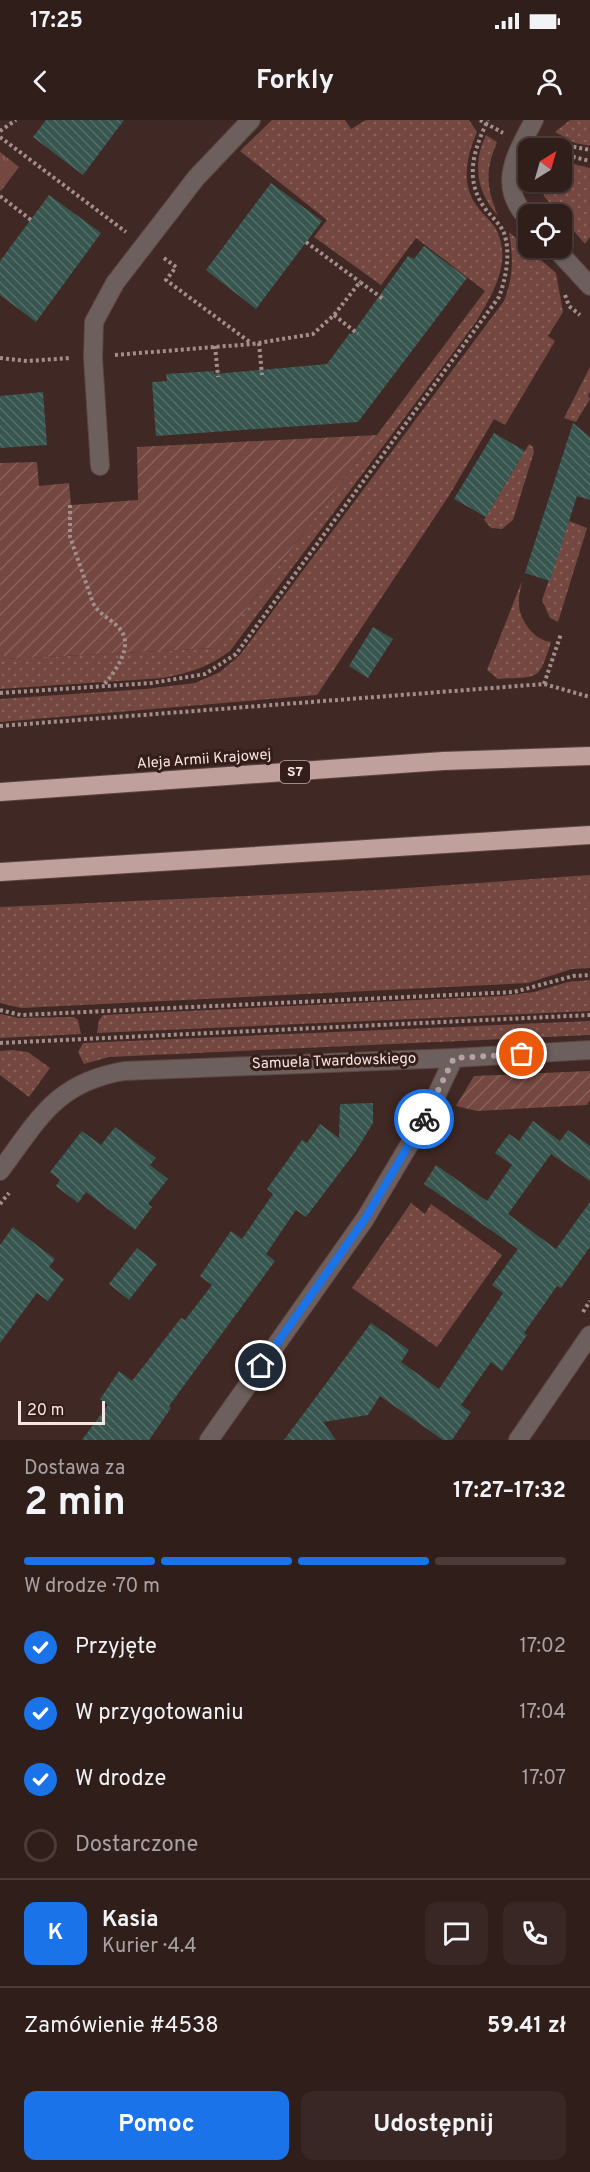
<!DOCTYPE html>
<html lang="pl">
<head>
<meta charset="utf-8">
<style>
	:root { --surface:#301e1b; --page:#382724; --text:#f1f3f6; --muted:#a8a2a3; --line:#4b3c3a; --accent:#1a73e8 }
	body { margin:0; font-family:Overpass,sans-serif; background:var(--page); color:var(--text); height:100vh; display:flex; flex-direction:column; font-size:22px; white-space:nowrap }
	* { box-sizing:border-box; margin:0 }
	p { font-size:20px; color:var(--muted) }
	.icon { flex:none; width:33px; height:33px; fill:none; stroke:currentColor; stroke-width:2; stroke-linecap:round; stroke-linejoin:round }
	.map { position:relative; height:1320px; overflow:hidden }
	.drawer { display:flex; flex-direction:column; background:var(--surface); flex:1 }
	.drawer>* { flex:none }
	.needle { width:39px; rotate:37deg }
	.buttons { position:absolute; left:518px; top:18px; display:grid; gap:12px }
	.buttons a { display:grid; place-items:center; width:54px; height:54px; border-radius:12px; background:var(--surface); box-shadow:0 2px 4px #0004,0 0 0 2px var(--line); font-size:30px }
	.scale { position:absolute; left:18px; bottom:15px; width:87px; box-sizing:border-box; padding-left:6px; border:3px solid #f6e5e2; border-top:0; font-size:16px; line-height:21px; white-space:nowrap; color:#f6e5e2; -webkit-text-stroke:4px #351e1a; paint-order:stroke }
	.pin { position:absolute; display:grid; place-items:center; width:51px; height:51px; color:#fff; margin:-26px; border:3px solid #fff; border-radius:50%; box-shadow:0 2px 6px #0007 }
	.courier { position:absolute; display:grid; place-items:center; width:60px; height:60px; margin:-30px; border:4px solid #1a73e8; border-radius:50%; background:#fff; color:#222; box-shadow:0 2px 8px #0007 }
	.overview em { font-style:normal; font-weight:700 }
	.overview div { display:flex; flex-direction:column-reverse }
	.overview { display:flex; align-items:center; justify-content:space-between; height:102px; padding:0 24px }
	h1 { font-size:39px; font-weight:700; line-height:45px }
	.bar { display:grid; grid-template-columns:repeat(4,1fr); gap:9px 6px; align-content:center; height:72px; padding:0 24px }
	.bar i { height:8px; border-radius:4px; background:var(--line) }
	.bar .current { background:var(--accent) }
	.bar p { grid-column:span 4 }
	.line { display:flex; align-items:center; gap:15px; padding:0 24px; border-top:2px solid var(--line) }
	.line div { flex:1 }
	.round { display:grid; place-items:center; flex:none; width:63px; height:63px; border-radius:12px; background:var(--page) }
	ol { padding:0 24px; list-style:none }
	li { display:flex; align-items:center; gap:18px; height:66px }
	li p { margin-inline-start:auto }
	li .icon { padding:6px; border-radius:50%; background:var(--accent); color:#fff; stroke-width:4 }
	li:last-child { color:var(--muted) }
	li i { width:33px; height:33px; border:3px solid var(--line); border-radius:50% }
	.primary-button { display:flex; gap:12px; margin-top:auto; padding:12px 24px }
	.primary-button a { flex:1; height:69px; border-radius:12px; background:var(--accent); color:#fff; font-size:24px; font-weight:700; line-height:69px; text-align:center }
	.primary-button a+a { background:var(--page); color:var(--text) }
	.status { display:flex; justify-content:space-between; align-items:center; height:42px; padding:0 30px; background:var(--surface); direction:ltr }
	.status svg { height:16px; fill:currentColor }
	header { display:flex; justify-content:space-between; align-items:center; height:78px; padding:0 24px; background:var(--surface); font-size:27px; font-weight:700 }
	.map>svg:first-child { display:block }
</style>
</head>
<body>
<div class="status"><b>17:25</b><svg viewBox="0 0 49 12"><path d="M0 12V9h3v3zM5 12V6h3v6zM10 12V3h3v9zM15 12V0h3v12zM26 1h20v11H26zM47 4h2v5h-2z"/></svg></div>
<header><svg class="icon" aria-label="back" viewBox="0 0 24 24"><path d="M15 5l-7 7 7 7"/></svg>Forkly<svg class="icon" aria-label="person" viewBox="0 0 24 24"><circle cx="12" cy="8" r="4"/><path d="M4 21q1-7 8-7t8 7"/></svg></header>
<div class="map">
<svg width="590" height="1320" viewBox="0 0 590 1320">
	<defs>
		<pattern id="grass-dots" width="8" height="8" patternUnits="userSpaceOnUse" patternTransform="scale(1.5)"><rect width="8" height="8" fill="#744840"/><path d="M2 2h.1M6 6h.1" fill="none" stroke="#88625b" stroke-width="1.8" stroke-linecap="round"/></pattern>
		<pattern id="park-tufts" width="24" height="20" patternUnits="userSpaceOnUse" patternTransform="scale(1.5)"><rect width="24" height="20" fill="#744840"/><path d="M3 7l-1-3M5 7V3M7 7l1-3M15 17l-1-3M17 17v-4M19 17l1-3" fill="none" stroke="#88625b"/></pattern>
		<pattern id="garden-furrows" width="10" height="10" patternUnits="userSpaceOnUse" patternTransform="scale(1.5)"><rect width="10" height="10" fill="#744840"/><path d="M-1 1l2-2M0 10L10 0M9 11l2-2" fill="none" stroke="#88625b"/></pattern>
		<pattern id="building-back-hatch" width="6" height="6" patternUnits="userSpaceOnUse" patternTransform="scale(1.5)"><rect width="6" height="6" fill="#37564f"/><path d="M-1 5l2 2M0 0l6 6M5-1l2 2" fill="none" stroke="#556e68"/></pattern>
	</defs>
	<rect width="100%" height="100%" fill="#402824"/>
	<path fill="url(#grass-dots)" d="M272 0H345L351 9 366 0H469L477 12C467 35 460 64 477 86 483 95 493 102 497 111 512 143 492 175 476 202L230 531C209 547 189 553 163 558L0 569V532L6 539 217 528 485 171 416 118 381 165 314 117 327 100 240 31Z
		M570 0H590V26L575 23 555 12Z
		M486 15 497 22C485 51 486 67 498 96 477 73 472 44 486 15Z
		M561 41 590 48V117L585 124 544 76 541 62H561Z
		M509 112 556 153 563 192 548 216 555 221 505 305 494 299 450 374 317 575 0 602V579L145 569 195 563 220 552 240 535 504 181C514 154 513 140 509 112Z
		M590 247V272L588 275 590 279 576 302 564 298Z
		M529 324 533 327 534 332 513 400 502 409 491 408 484 400Z
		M569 401 587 408 558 502 550 498 542 480Z
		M522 461C521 468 518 477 519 485 520 501 535 521 551 522 538 563 539 556 498 559L487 550Z
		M590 755V848L572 849 528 863 21 888 0 883V787L378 770Z
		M590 860V891L97 913 99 900 103 895 501 876 534 872 568 862Z
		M0 894 19 898 74 897 78 900 81 914 0 918Z
		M590 901V915L109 937 84 944 78 932 83 923Z
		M12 930 28 932 50 948 29 977 0 955V931Z
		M411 1083 425 1094 431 1084 502 1135 437 1227 352 1168Z"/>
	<path fill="url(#park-tufts)" d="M0 32 19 47 1 71 0 70Z"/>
	<path fill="url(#garden-furrows)" d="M377 315 217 528 6 539 0 532V343L37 342 39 366 69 363 71 385 138 380 137 327Z
		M590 951V980L587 985 477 991 456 986 474 956Z"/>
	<path fill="url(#building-back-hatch)" d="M46 0H124L83 55 33 17Z
		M271 63 322 101 256 189 206 150Z
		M49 75 101 113 36 202 0 175V141Z
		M424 126 467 158 358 302 156 316 152 262 167 261 166 254 214 251V254L327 244 350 213 352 214 408 136 414 139Z
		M43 272 47 325 0 328V276Z
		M573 303 590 317V380L577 376 550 461 525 453Z
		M494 313 525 331 486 397 454 379Z
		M373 507 393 519 368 558 349 546Z
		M373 983V1003L356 1031 306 1097 296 1090 266 1134 275 1141 169 1286 171 1288 149 1320H82L108 1285 100 1279 119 1251 132 1261 181 1198 185 1200 212 1165 200 1156 231 1111 242 1119 273 1074 267 1069 302 1020 307 1023 320 1004 339 1018 340 984Z
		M533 1001 560 1021 568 1010 590 1026V1061L551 1034 508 1094 556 1129 590 1082V1127L561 1168 557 1166 524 1213 527 1215 502 1251 491 1242 461 1285 471 1292 452 1320H443L380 1276 368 1295 323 1302 336 1320H284L371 1203 409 1230 401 1242 439 1269 503 1173 492 1165 518 1129 424 1064 436 1045 487 1081 512 1045 495 1033 509 1014 519 1021Z
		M115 1007 156 1038 150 1045 168 1059 148 1084 152 1087 135 1110 86 1072 78 1083 56 1066 60 1060 50 1052 82 1011 101 1025Z
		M13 1107 55 1139 49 1147 64 1159 48 1181 37 1173 0 1223V1125Z
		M137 1128 157 1144 129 1180 109 1164Z"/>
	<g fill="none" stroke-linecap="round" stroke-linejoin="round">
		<defs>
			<path id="minor" d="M528 99C496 65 516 35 534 0
				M555 128 590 166
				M100 346 93 238 94 202 115 163 196 58 251 0
				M0 1051C39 999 55 963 124 951L454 938 590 930
				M209 1320 365 1099 427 995 454 938
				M518 1320 590 1215"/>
			<path id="highway" d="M0 672 443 641 590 636
				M0 752 590 715"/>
		</defs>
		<use href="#minor" stroke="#5d4642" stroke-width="20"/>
		<use href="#highway" stroke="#5d4642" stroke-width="20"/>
		<path stroke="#a28e8a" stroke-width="4" stroke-dasharray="3 3" stroke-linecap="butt" d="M480 0 503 13
			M0 11 16 0
			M0 17 126 112
			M551 18 570 26 590 30
			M561 34 590 41
			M0 76 31 100
			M306 122 360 162
			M164 138 176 147 166 160 251 223
			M565 175 569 186 580 195
			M334 195 358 214
			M259 223 262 255
			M215 226 218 257
			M115 235 252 224 313 214 334 195 360 162 383 179
			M0 238 27 241 71 238
			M70 385V417L93 483C99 494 109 498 117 506 137 524 115 551 103 566
			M544 564 561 514
			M0 573 152 563 205 554 236 534 499 177C506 158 511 133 504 113 500 103 490 96 484 87 464 58 474 29 488 0
			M0 606 544 564 590 577
			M0 890 21 895 514 872 573 856 590 855
			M0 923 590 895
			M0 1084 9 1073
			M583 1192 590 1181"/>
		<use href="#minor" stroke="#6c5f5d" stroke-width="18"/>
		<use href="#highway" stroke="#bfa09a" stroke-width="18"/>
	</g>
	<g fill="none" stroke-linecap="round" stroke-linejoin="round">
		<path stroke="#b6a3a0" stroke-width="6" stroke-dasharray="0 10.8" d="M424 999 454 938 522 934"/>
		<path stroke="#1a73e8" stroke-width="8" d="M261 1246 365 1099 424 999"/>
	</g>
	<g text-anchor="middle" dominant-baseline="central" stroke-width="6" stroke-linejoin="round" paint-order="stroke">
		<rect fill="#351e1a" stroke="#bca9a6" stroke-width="1.5" x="280" y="641" width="30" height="22" rx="4.5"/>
		<g font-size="14" font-weight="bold" fill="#f6e5e2">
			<text x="295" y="652">S7</text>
		</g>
		<g font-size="15" fill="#f6e5e2" stroke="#351e1a">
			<text transform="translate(204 640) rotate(-4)">Aleja Armii Krajowej</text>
			<text transform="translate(334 942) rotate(-2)">Samuela Twardowskiego</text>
		</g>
	</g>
</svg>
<div class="buttons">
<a><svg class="needle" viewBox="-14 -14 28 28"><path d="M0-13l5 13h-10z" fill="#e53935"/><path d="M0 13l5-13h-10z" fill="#a8a2a3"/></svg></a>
<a><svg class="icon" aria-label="locate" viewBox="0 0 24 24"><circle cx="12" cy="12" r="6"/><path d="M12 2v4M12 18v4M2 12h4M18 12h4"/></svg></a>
</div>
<div class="scale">20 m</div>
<div class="pin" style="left:522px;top:934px;background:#ea580c"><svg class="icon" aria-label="bag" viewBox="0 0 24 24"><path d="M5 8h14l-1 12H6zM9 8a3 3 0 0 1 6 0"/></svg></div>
<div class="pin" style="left:261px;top:1246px;background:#1f2937"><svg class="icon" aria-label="home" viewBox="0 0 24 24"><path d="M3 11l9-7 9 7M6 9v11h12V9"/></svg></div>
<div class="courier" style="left:424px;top:999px"><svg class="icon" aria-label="bike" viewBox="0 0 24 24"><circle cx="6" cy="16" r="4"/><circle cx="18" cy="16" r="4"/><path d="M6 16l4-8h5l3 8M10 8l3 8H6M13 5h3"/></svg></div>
</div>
<section class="drawer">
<div class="overview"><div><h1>2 min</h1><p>Dostawa za</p></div><em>17:27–17:32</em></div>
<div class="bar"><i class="current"></i><i class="current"></i><i class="current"></i><i></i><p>W drodze · 70 m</p></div>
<ol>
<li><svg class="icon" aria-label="check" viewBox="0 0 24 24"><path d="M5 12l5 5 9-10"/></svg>Przyjęte<p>17:02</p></li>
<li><svg class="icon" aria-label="check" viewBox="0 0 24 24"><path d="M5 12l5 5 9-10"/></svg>W przygotowaniu<p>17:04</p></li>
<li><svg class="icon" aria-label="check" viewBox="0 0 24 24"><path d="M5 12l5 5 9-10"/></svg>W drodze<p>17:07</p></li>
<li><i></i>Dostarczone</li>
</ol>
<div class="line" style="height:108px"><b class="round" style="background:var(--accent);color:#fff">K</b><div><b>Kasia</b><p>Kurier · 4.4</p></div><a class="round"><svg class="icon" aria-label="chat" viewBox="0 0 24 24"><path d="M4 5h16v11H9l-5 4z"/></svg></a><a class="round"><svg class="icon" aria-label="phone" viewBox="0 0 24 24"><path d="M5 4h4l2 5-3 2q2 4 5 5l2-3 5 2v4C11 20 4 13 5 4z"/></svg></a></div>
<div class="line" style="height:78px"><div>Zamówienie #4538</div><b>59.41 zł</b></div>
<div class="primary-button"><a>Pomoc</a><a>Udostępnij</a></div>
</section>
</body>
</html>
